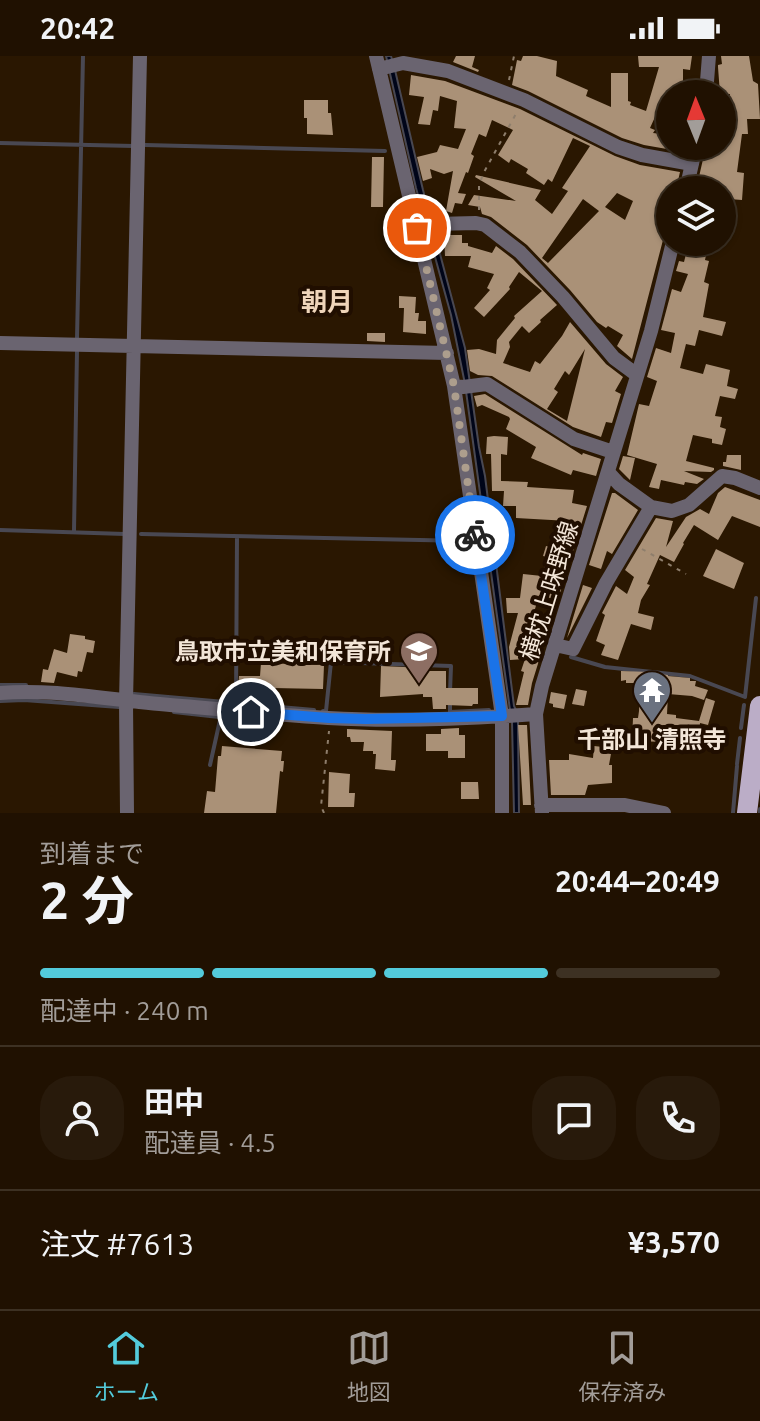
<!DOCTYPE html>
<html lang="ja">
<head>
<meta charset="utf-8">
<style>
	:root { --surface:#201101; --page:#281a0b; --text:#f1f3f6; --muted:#a29d99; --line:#3d3123; --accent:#53cbdb }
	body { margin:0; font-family:Ubuntu,"Noto Sans JP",sans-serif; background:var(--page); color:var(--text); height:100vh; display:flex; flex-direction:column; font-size:30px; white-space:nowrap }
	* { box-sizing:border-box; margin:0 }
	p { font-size:26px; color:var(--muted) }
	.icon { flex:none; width:44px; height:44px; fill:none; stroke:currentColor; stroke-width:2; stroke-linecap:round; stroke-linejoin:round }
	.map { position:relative; height:757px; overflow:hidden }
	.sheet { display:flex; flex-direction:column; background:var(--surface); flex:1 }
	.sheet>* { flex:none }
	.needle { width:52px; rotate:359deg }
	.controls { position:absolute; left:656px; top:24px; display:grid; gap:16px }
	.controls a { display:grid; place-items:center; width:80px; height:80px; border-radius:50%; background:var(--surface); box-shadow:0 2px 6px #0004,0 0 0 2px var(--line); font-size:40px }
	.pin { position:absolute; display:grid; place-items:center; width:68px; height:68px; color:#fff; margin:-34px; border:4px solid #fff; border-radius:50%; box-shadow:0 2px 8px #0007 }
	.courier { position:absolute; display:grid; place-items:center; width:80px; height:80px; margin:-40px; border:6px solid #1a73e8; border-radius:50%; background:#fff; color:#222; box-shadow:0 2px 10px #0007 }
	.headline em { font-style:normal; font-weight:700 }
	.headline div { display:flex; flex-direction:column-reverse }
	.headline { display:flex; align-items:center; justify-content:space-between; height:136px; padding:0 40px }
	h1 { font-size:52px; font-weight:700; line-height:60px }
	.bar { display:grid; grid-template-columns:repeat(4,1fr); gap:12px 8px; align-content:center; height:96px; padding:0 40px }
	.bar i { height:10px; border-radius:6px; background:var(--line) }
	.bar .on { background:var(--accent) }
	.bar p { grid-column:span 4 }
	.line { display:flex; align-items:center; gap:20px; padding:0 40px; border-top:2px solid var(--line) }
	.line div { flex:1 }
	.round { display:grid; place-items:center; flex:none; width:84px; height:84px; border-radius:32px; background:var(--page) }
	.status { display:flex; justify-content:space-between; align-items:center; height:56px; padding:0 40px; background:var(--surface); direction:ltr }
	.status svg { height:22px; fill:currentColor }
	.tab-bar { display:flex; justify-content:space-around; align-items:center; height:112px; border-top:2px solid var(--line); background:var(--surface); font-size:22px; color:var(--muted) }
	.tab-bar a { display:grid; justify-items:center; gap:4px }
	.tab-bar .on { color:var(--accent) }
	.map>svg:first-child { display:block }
</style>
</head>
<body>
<div class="status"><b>20:42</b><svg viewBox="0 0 49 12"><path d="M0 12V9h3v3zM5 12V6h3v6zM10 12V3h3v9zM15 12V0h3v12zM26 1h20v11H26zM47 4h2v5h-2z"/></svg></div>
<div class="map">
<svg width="760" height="757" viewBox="0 0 760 757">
	<rect width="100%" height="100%" fill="#2a1701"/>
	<path fill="#000519" stroke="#494852" stroke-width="2" d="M386 0H391L395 14 423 134 465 292 479 391 485 420 514 650 516 654H510L465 328 451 259 416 132Z
		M512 665H518L519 757H514Z"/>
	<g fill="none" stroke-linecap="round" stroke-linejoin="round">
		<path stroke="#494852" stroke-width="4" d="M0 87 134 90
			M145 89 385 95
			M77 283 83 0
			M0 474 125 478
			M74 475 77 295
			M141 478 467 485
			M571 601 605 611 690 620 745 641 756 542
			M0 629H26
			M134 638 314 654
			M450 644V656L489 654
			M0 645 24 644 119 651
			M236 646 237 481
			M323 655H326L331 606 451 610 450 636
			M174 656 219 661
			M741 672 744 649
			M737 708 740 682
			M210 709 220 664
			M733 757 737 710
			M760 757V753"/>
	</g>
	<path fill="#aa9177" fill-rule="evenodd" d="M456 0H475L472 11 479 14 478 16 453 6Z
		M523 0H537L557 5 556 20 588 34 586 40 611 51V17H628V45L631 46 630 49 646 55 659 11H639L638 0H692L690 14 683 13V29H676L674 38H670V53L660 50 650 72 655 74 653 77 670 79V90H686L684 96 644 89 622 82 528 35 512 29 517 4 521 5Z
		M721 0H749L753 25 758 28 760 63H747L748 78H742L737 116 744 117 742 144 729 143V141L722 140V134H696L706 90H722V61L725 62 730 38H720L718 11V9L722 8Z
		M411 19 445 25 520 53 615 100 640 109 680 116 677 129H675L674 134H670V174L663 184 632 303 617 290 623 279 608 270 606 272 597 266 570 234 527 189 491 161 482 158 480 151 468 149 474 139 516 145 475 121 476 119 541 134 535 144 552 158 568 135 562 132 590 90 573 82 552 126 548 123 544 129 526 117 528 113 511 103 509 107 498 99 513 74 492 64 486 81 479 78 471 98 474 100 468 117 466 116 458 137 466 138 462 148 455 147 452 157 446 155 453 115 444 118 430 113 432 122 423 125 417 101 437 96 440 89 458 93 466 73 454 72 457 45 440 40 438 55 433 54 430 69 418 68 424 41 409 39ZM617 137 633 145 625 164 605 151ZM583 143 599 155 548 207 542 202Z
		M304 44H328V57H331L333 79 307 78V62H304Z
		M372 101H384L383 151H371Z
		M444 179H462V187H468V190L492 197 496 190 513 203 557 249 540 264 541 266 529 277 522 270 509 286 510 291 503 307 530 316 535 305 540 308 562 280 570 266 606 308 623 321 615 335 621 338 612 367 606 366 601 381 573 371 492 320 478 319 470 315 467 294 479 293 496 298 497 284 515 262 514 260 542 235 519 216 509 231 510 233 484 261 474 252 490 234 487 232 494 218 468 211 471 200H445ZM585 293 567 365 547 353 558 336 554 333 565 315 569 319Z
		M689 186 708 189 705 204 709 205 704 226 709 228 703 261 726 266 722 280 699 274 695 290 686 288 680 312 703 318 706 308 730 314 727 330 738 333 735 343 720 340 715 360 722 361 720 371 726 373 722 389 712 387V383L693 379 686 405 714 412V414L711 416 684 415 704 423 697 428 685 426 684 429 661 424 659 433 649 431 657 408 627 399 639 348 649 350 657 325 647 321 656 292 671 297 675 277 661 274 672 233 681 236 688 218 676 215 679 205 684 206Z
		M399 240 416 241 415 257H419L418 265H426V278L403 276 404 252H399Z
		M367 277H385V286L367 285Z
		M485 338 582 399 583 397 601 403 596 420 573 414 571 419 531 402 536 391 506 373 510 363 509 361 482 349 477 351 474 340Z
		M494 380 508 381 507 399 501 398V425L528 426 527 431 574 434 572 447 587 450 532 627 528 649H516L524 616 521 615 525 603 510 604 509 591 518 557H507L506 542H520L523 518 542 520 547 501 543 500 546 490 568 496 571 472H568L569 465 516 462V450H503L504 435H492L491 398H486L487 381ZM539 539 558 544 551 566 533 560Z
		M727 399H741V414L723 410V406H726Z
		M623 400 635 402 630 424 619 413Z
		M725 431 760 444V471L732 460 718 484 694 469 683 487 684 488 674 506 660 499 647 528 650 529 641 544 638 557 654 561 651 574 631 568 618 604 601 599 605 589 596 585 605 559 602 557 616 530 627 538 634 521 625 514 656 462 673 465 666 491 686 461 700 453 709 458 718 437Z
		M612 437H615L638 454 612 498 607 495 601 513 589 509Z
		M716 493 744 507 734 533 703 520Z
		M583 529 592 532 567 582Z
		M70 578 85 580V583L95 585 93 597 87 596 82 616 78 615 77 621 57 616 54 627 41 626 43 613 48 614 54 593 67 597Z
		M261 607 324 609 323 633 273 632V630H253V638L238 637 239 620H260Z
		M381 610 426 612V615H446V632H478V648H473L472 650 446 649V653H433L432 641H423V638L380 641Z
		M621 615 651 616V617L668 619V620L690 622V625H696L695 630 708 634 704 644 692 640 668 638 667 658 676 659V662L699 665 706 642 715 645 708 669 700 667 699 680 675 677V682H667V686L632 685 633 662H638L639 655 640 627H626V624L621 625Z
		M576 633 587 635 584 650 572 648Z
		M551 636 567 639 564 653 553 651V648L549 647Z
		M518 669H527L531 749H523Z
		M459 672V679H465V702H448V695H426V678H441V673Z
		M347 673 392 675 391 704H396L395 715 375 713 376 698H373V695H363L364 686H351L350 681H347Z
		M222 690 282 695 281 705H284L283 716 280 715 276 757H204L207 735 215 736 218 700H221Z
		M594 690 612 692 609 709H612V727L588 729 585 739H551L549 704H569V698L593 702Z
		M329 716 350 718 349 737H355L354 751H328Z
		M461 726H478L479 743H461Z"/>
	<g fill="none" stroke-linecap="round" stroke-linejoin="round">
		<path stroke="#8e7e6c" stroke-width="2" stroke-dasharray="4 6" stroke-linecap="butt" d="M509 24 514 0
			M479 154V130L483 118 518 54
			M642 493 686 518
			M324 757 321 750 329 675"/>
		<path stroke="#6a6470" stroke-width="14" d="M376 0 454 330 502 660V757
			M379 13 403 7 448 15 524 44 618 91 642 99 692 108
			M706 38 709 0
			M686 134 696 90
			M417 172 435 168 476 167 485 169 520 196 563 241 614 302 637 319
			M0 287 447 297
			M454 330 463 331 487 328 574 383 613 396
			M608 416 619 428 651 451 672 455 689 449 722 420 735 422 760 432
			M555 589 573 593 606 527 651 451
			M0 637C56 632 114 645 170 649 223 653 275 659 328 662 397 666 467 663 536 658L542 630 651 275 673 186
			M536 658 542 757
			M541 749H625L664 757
			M127 757 126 646 140 0"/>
		<path stroke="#bbadc7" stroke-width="20" d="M747 757 760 650"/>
	</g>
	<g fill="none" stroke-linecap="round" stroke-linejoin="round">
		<path stroke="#ad9e8d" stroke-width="8" stroke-dasharray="0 14.4" d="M417 172 454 330 475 479"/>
		<path stroke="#1a73e8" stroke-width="10" d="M251 656 329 662 366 663 502 660 475 479"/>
	</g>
	<defs>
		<symbol id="school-pin" viewBox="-11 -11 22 30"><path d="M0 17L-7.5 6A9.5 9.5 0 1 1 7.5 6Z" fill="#8d6e63" stroke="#200e00"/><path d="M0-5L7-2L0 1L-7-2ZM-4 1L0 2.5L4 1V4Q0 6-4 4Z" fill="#fff"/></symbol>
		<symbol id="temple-pin" viewBox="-11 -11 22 30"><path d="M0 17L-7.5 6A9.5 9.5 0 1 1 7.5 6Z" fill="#6b7280" stroke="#200e00"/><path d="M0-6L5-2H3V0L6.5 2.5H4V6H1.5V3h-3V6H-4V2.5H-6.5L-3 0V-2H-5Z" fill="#fff"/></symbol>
	</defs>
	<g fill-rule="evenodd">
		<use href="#school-pin" x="397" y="573" width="44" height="60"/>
		<use href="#temple-pin" x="630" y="612" width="44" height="60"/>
	</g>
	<g text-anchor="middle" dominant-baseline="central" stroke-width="8" stroke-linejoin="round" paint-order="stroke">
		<g font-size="24" fill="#f3e6d8" stroke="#200e00">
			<text transform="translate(549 535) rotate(-73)">横枕上味野線</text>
		</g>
		<g font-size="24" font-weight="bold" fill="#f3e6d8" stroke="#200e00" text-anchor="end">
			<text x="391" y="595">鳥取市立美和保育所</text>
			<text x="652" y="683" text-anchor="middle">千部山 清照寺</text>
		</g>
		<g font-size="26" font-weight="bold" fill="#efd5ba" stroke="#200e00">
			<text x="327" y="245">朝月</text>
		</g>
	</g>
</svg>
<div class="controls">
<a><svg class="needle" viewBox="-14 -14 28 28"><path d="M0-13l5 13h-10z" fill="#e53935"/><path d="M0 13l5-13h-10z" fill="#a29d99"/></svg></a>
<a><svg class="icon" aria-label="layers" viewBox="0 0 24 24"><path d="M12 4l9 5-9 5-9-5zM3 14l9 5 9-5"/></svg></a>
</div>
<div class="pin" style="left:417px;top:172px;background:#ea580c"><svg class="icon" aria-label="bag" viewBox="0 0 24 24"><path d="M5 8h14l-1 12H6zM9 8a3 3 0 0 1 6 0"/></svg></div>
<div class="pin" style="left:251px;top:656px;background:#1f2937"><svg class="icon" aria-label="home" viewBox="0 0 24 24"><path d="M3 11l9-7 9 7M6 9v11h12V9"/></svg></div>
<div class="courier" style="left:475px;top:479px"><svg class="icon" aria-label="bike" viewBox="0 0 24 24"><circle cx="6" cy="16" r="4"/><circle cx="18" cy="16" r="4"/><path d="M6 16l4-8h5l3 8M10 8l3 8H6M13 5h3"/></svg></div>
</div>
<section class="sheet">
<div class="headline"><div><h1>2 分</h1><p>到着まで</p></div><em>20:44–20:49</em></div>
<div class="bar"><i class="on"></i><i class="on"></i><i class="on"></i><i></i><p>配達中 · 240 m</p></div>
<div class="line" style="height:144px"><a class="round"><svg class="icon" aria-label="person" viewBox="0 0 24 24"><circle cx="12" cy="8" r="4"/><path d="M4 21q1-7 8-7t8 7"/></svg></a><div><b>田中</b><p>配達員 · 4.5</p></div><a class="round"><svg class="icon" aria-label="chat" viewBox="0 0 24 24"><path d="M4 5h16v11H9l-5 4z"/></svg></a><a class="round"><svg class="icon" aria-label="phone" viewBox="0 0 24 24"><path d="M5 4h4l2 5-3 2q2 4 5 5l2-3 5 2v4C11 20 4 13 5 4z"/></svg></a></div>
<div class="line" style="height:104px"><div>注文 #7613</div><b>¥3,570</b></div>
</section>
<nav class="tab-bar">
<a class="on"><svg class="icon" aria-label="home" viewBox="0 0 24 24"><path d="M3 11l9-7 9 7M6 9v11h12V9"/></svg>ホーム</a>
<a><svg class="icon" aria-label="map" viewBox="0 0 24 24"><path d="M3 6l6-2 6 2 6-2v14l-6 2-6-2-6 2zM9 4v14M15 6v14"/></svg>地図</a>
<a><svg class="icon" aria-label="saved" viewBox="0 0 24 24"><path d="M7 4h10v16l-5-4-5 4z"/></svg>保存済み</a>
</nav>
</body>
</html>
